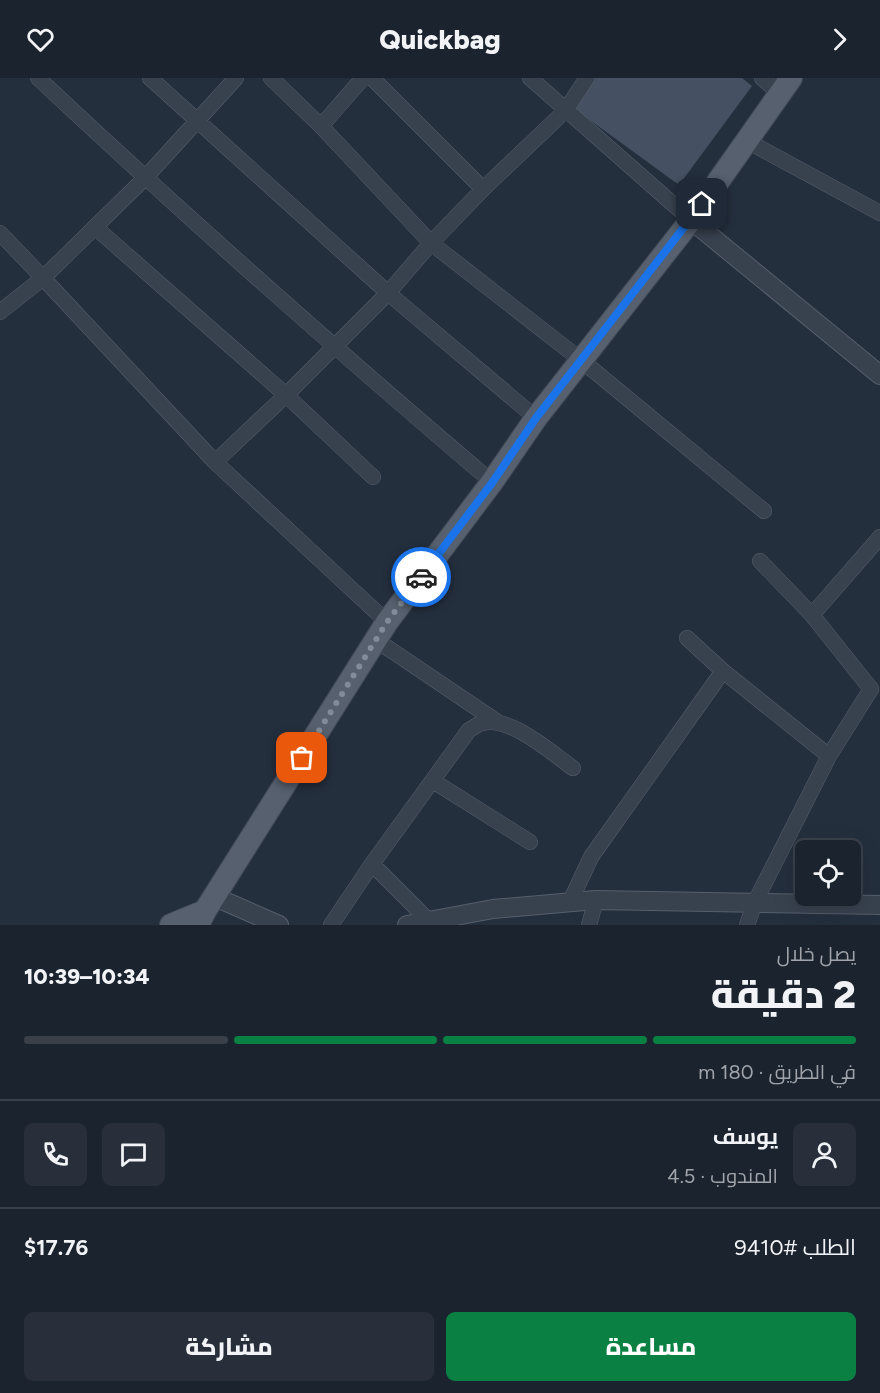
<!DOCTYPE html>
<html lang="ar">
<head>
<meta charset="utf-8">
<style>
	:root { --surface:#1b232e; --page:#282f3a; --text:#f1f3f6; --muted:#a0a4aa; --line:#39404a; --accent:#0b8043 }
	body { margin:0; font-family:Figtree,Cairo,sans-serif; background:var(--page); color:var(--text); direction:rtl; height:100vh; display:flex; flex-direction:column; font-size:22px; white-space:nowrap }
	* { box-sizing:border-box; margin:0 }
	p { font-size:20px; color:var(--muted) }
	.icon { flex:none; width:33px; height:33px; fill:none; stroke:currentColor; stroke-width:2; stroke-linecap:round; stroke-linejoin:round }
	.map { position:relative; height:847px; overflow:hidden; direction:ltr }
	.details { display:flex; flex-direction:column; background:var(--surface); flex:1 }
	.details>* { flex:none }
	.tools { position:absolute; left:795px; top:762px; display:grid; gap:12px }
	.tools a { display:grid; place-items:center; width:66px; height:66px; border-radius:9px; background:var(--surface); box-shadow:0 6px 24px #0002,0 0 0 2px var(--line); font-size:30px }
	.pin { position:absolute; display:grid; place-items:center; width:51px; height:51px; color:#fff; margin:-26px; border-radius:12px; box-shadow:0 3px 9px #0006 }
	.courier { position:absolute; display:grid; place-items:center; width:60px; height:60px; margin:-30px; border:4px solid #1a73e8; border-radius:50%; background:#fff; color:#222; box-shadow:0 2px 8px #0007 }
	.headline em { font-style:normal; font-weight:800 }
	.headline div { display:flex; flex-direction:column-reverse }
	.headline { display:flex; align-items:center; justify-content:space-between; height:102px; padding:0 24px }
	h1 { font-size:39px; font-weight:800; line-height:45px }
	.bar { display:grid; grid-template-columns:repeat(4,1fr); gap:9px 6px; align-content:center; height:72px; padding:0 24px }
	.bar i { height:8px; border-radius:4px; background:var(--line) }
	.bar .selected { background:var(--accent) }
	.bar p { grid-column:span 4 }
	.line { display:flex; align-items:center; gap:15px; padding:0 24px; border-top:2px solid var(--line) }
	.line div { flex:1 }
	.round { display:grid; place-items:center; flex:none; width:63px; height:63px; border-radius:9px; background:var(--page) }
	.button { display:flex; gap:12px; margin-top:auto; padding:12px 24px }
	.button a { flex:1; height:69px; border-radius:9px; background:var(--accent); color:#fff; font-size:24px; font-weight:800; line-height:69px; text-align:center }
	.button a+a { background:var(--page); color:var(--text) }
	header { display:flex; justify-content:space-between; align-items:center; height:78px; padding:0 24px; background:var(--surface); font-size:27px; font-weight:800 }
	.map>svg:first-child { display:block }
</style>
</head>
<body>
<header><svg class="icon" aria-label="forward" viewBox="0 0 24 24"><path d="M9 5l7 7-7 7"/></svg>Quickbag<svg class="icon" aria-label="heart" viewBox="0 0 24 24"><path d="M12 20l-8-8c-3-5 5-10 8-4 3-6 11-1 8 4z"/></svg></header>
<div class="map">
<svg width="880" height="847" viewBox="0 0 880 847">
	<rect width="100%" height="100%" fill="#242f3e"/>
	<path fill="#455162" d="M594 0H742L752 8 679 107 572 29Z"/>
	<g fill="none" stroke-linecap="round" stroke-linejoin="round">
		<defs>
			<path id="minor" d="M38 0C186 139 338 273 492 404
				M150 0 388 215 431 165 581 282 764 433
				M271 0 321 48 431 165 483 111
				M372 0 483 111 566 32 587 0
				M530 0 691 142
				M762 0 780 16
				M321 48 363 0
				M747 63 880 135
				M96 150 286 317 388 215 536 340
				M0 155 43 200 145 100 236 0
				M0 234 43 200 215 384 387 544
				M215 384 286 317 373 399
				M760 483 812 537
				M687 560 723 593
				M376 562 499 645
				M433 703 530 764
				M372 786 429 843
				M570 824 591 779 723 593 829 678
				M331 847 372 786 469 652C473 650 478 646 482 645 509 637 552 675 573 690
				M589 847 596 822
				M747 847 755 824 829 678 871 611 812 537 880 459"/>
			<path id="tertiary" d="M691 142 880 297
				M215 819 279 847
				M407 847 493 831 596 822 880 827"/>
			<path id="primary" d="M171 847 205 833
				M198 847 205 833 387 544 492 404 536 340 691 142 791 0"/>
		</defs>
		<use href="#minor" stroke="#565f6c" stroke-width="16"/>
		<use href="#tertiary" stroke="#565f6c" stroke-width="20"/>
		<use href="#primary" stroke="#414a57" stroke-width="24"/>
		<use href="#minor" stroke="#38414e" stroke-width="15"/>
		<use href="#tertiary" stroke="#38414e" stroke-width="18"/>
		<use href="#primary" stroke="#56606e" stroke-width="22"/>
	</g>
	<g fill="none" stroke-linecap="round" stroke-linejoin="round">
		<path stroke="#828b98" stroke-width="6" stroke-dasharray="0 10.8" d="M302 680 387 544 421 499"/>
		<path stroke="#1a73e8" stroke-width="8" d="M421 499 492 405 536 340 702 126"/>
	</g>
</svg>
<div class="tools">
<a><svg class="icon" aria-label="locate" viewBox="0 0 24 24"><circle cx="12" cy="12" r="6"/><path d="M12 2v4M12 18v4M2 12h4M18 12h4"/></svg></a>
</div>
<div class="pin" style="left:302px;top:680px;background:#ea580c"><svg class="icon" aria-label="bag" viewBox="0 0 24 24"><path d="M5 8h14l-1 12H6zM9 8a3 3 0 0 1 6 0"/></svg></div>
<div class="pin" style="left:702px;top:126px;background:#1f2937"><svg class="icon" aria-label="home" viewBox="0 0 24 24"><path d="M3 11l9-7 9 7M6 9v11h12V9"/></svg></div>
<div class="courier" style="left:421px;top:499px"><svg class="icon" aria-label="car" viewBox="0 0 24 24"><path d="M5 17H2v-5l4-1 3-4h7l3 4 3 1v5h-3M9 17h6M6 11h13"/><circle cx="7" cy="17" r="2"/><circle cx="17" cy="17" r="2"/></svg></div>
</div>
<section class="details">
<div class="headline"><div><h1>2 دقيقة</h1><p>يصل خلال</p></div><em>10:34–10:39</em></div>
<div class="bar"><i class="selected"></i><i class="selected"></i><i class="selected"></i><i></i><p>في الطريق · 180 m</p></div>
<div class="line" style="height:108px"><a class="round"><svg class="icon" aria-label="person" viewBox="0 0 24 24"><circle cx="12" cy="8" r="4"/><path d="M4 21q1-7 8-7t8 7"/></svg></a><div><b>يوسف</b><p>المندوب · 4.5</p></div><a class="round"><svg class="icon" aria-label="chat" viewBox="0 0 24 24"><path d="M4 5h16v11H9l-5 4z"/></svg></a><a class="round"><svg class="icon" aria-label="phone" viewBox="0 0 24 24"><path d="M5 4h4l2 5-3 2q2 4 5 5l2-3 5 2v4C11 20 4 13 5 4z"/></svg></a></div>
<div class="line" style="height:78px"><div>الطلب #9410</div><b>$17.76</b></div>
<div class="button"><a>مساعدة</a><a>مشاركة</a></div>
</section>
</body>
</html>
